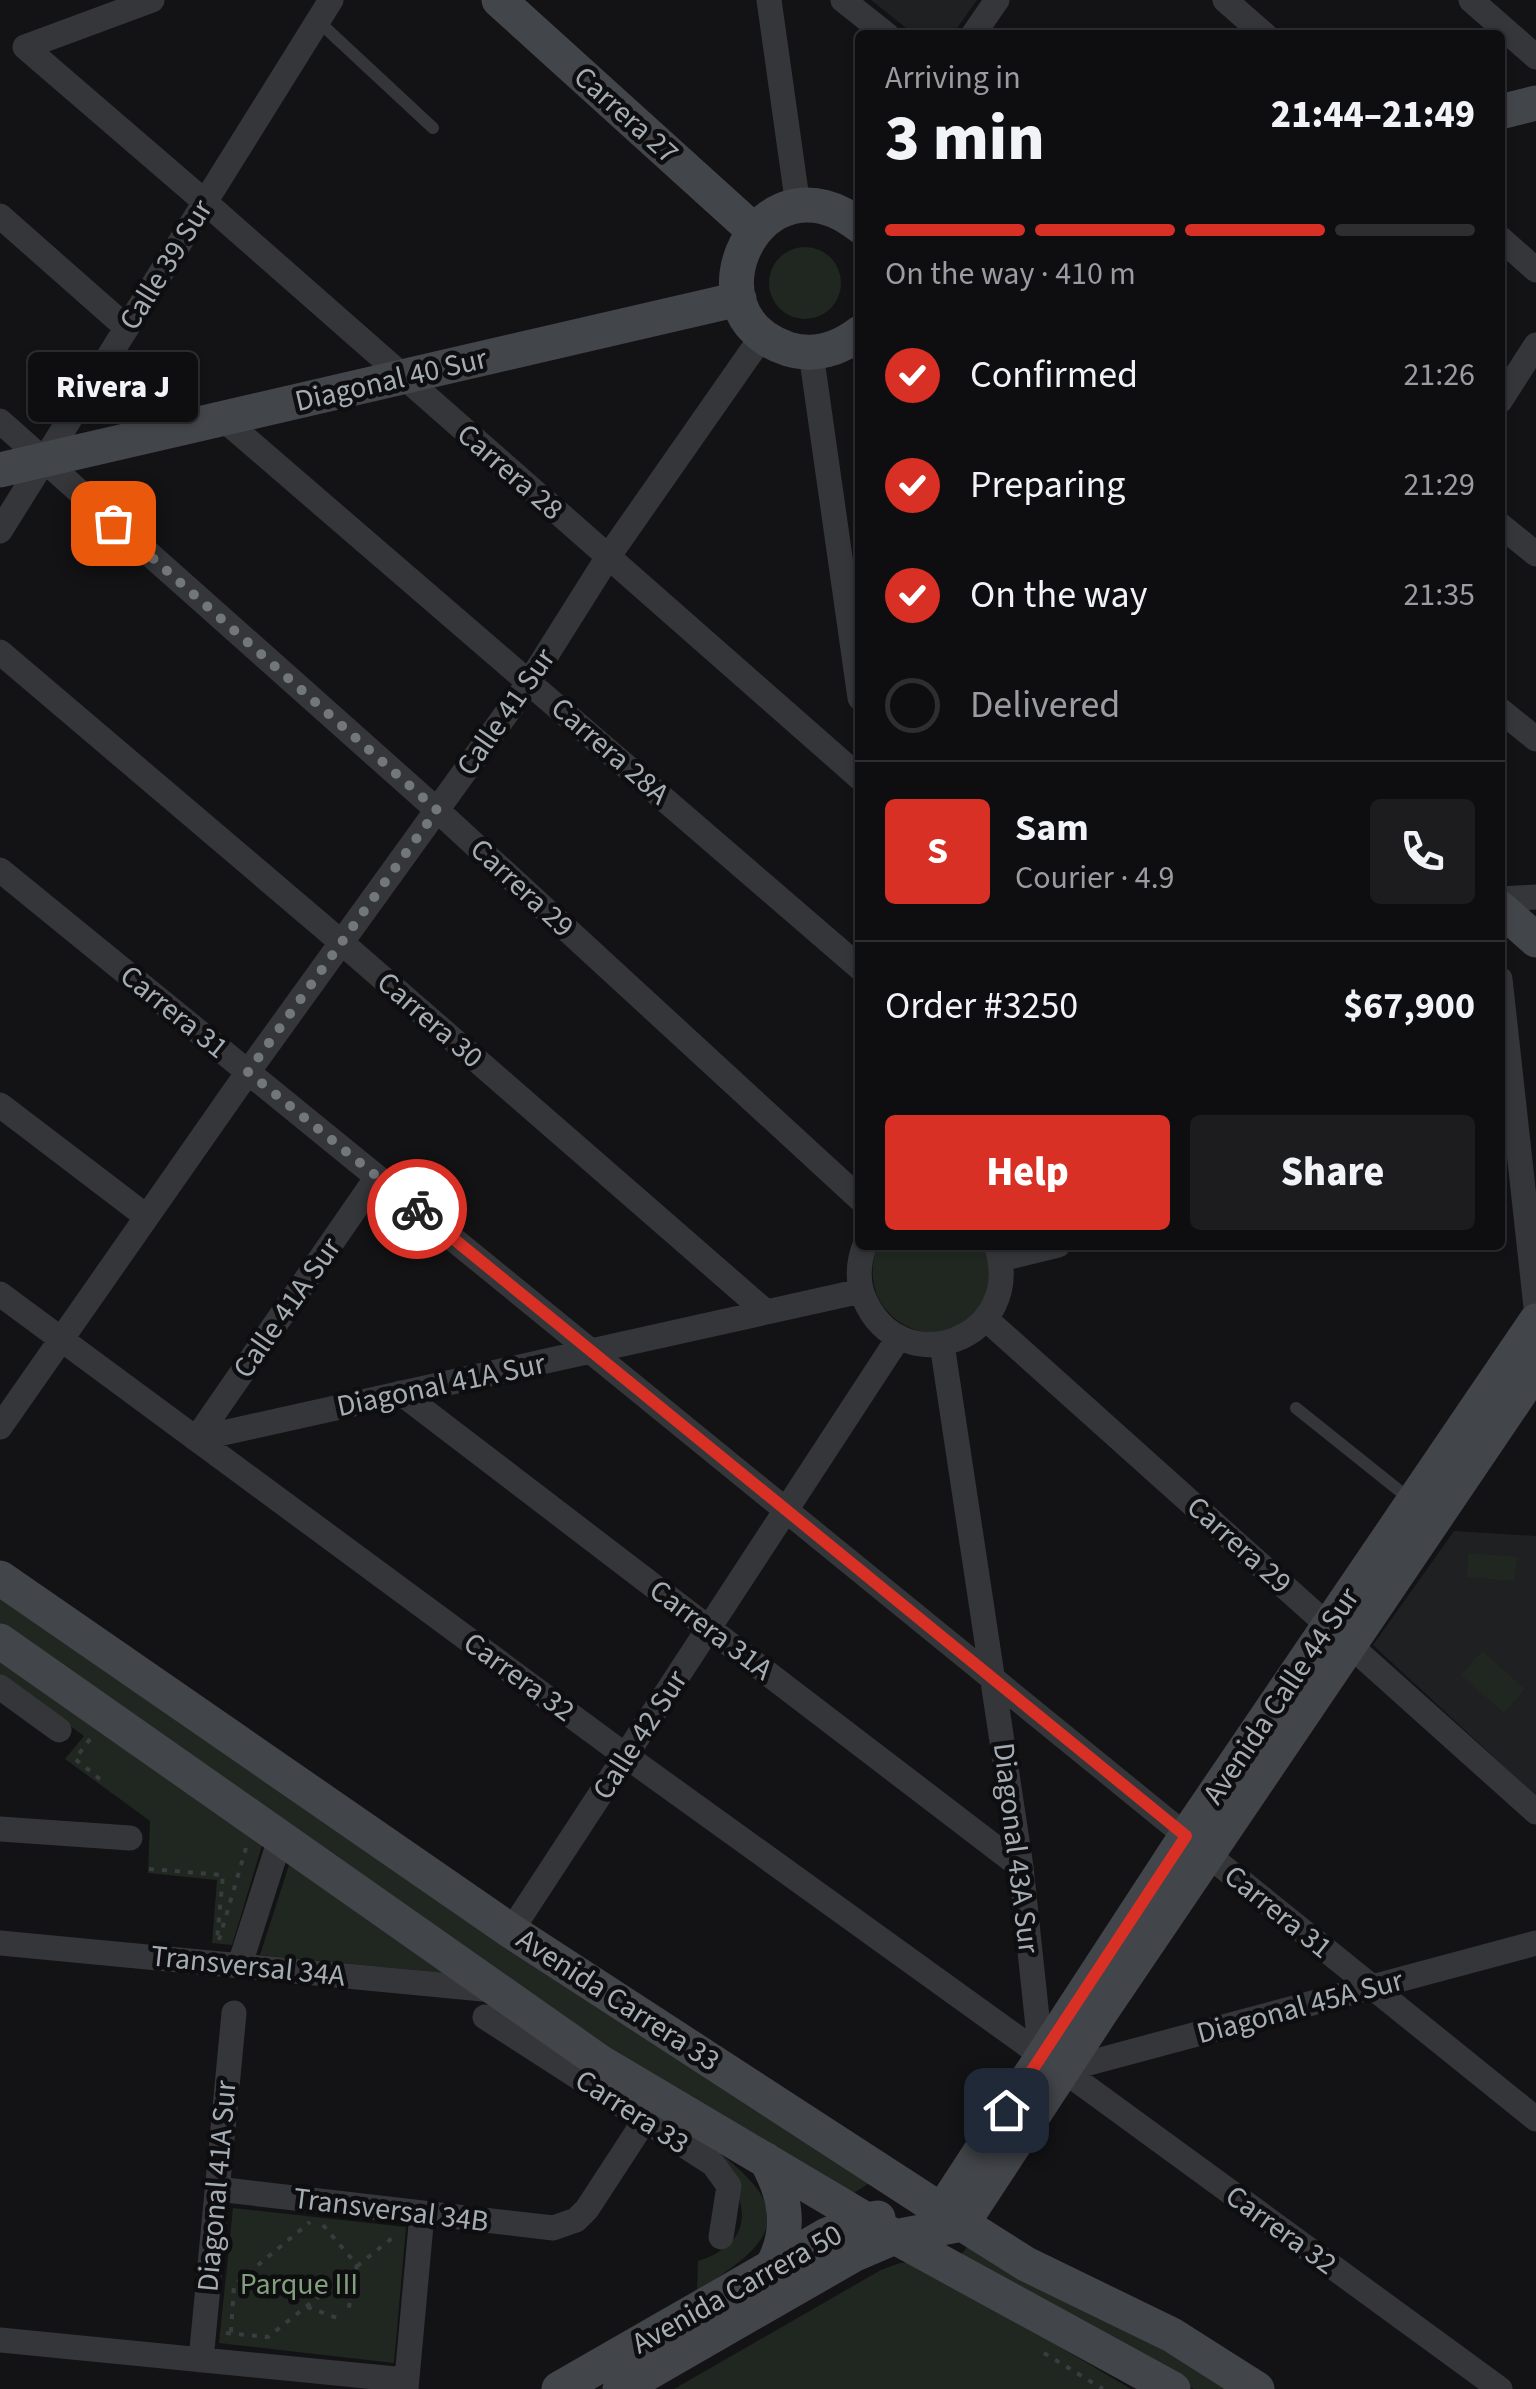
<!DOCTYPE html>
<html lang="en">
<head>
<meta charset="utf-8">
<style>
	:root { --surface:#0e0e10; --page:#1c1c1e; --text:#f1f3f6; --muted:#9b9c9f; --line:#2e2e30; --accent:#d93025 }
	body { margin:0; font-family:"Source Sans 3",sans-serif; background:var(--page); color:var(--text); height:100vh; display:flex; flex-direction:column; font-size:38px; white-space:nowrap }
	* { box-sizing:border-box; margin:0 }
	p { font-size:32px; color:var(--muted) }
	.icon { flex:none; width:55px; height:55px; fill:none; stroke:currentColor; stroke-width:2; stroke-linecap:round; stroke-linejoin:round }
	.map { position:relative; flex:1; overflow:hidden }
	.drawer { position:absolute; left:855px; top:30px; width:650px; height:1220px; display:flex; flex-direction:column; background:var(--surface); border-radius:10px; box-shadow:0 2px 8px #0004,0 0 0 2px var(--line) }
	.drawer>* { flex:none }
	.pin { position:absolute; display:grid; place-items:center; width:85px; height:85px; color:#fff; margin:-42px; border-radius:20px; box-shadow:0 5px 15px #0006 }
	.courier { position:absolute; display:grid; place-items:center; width:100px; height:100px; margin:-50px; border:8px solid #d93025; border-radius:50%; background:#fff; color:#222; box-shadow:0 2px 12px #0007 }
	.bubble { position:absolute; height:70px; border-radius:10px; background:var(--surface); box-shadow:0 2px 8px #0004,0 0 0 2px var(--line); font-size:32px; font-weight:800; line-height:70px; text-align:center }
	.head em { font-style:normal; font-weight:800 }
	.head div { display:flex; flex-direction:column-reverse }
	.head { display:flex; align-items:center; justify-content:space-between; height:170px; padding:0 30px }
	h1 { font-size:65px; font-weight:800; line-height:75px }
	.bar { display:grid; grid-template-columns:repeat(4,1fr); gap:15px 10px; align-content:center; height:120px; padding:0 30px }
	.bar i { height:12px; border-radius:8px; background:var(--line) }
	.bar .on { background:var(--accent) }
	.bar p { grid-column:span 4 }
	.line { display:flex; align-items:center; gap:25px; padding:0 30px; border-top:2px solid var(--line) }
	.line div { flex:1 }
	.round { display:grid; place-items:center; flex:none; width:105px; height:105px; border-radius:10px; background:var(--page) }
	ol { padding:0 30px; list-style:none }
	li { display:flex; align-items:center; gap:30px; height:110px }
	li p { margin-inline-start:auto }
	li .icon { padding:10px; border-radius:50%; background:var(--accent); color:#fff; stroke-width:4 }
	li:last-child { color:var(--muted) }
	li i { width:55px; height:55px; border:5px solid var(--line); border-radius:50% }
	.primary-button { display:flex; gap:20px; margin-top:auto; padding:20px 30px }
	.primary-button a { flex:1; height:115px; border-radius:10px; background:var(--accent); color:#fff; font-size:40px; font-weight:800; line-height:115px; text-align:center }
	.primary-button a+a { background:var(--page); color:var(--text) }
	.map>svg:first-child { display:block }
</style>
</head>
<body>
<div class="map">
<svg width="1536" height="2389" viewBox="0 0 1536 2389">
	<rect width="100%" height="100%" fill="#131315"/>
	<path fill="#1f2022" d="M871 0H977L952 35H915Z
		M1454 1531 1536 1536V1796L1373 1645Z"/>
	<path fill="#202720" d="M769 283a36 36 0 1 1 72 0a36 36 0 1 1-72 0Z
		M878 1245H982C991 1261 992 1281 984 1298 952 1368 848 1322 878 1245Z
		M1468 1553 1517 1557 1514 1581 1467 1577Z
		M0 1592 872 2181 848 2197 659 2086 0 1627Z
		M1482 1651 1525 1689 1504 1713 1461 1675Z
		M0 1654 263 1842 232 1945 212 1943 217 1880 148 1873 150 1821 65 1759 84 1736 0 1675Z
		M290 1862 446 1973 260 1955Z
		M718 2152C802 2215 770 2245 697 2291L698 2261C756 2243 751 2199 715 2161Z
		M233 2208 406 2227 394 2363 219 2343Z
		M967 2247 1238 2389H1194L957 2260Z
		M900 2263H912L935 2273 1131 2389H674L881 2270Z"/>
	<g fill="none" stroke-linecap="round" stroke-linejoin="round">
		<path stroke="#3a3d40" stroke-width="4" stroke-dasharray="5 8" stroke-linecap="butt" d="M90 1739 75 1759 106 1784
			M149 1869 223 1875 217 1940
			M219 1940 246 1848
			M323 2225 357 2265 348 2312
			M307 2307 340 2319
			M231 2332 234 2285 310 2222
			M226 2333 268 2337 396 2235
			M1044 2353 1103 2389"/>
		<path stroke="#343639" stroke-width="12" d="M318 21 433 128
			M1296 1408 1411 1500"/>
		<path stroke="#343639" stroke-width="25" d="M152 0 25 47 205 202 860 778
			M769 0 798 206
			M843 0 887 35
			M1225 0 1265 35
			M1471 0 1536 57
			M973 35 997 0
			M0 216 127 328
			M1500 238 1536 270
			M811 353 860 698
			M1500 401 1536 345
			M222 418 860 968
			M0 421 437 810 860 1199
			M1500 525 1536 554
			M0 531 331 0
			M0 652 341 942 766 1312
			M1500 710 1536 739
			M0 870 1186 1836
			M1500 899 1536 897
			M1500 979 1536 1307
			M0 1105 147 1217
			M865 1245C858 1262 857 1282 864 1298 901 1386 1028 1338 996 1245
			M1001 1259 1058 1245
			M0 1294 626 1756 1041 2055
			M986 1319 1536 1812
			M942 1344 1021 1867 1041 2055
			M401 1393 1021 1867
			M0 1427 248 1072 530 681 608 557 763 335
			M196 1439 861 1291
			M196 1439 377 1177
			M0 1687 59 1730
			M0 1829 130 1838
			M1207 1854 1536 2119
			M511 1931 899 1337
			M0 1943 493 1990
			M240 1964 280 1839
			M485 2017 713 2164 729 2186 721 2237
			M1063 2070 1500 2389
			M1063 2070 1536 1943
			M217 2189 553 2228 576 2220 587 2209 645 2120
			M0 2340 406 2380
			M201 2360 234 2013
			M406 2389 422 2214"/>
		<path stroke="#424549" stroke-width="35" d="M499 0 753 230
			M1500 112 1536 103
			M860 226C762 147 679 313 788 349 814 357 839 349 860 333
			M0 470 739 299
			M1500 908 1536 940
			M0 1578 511 1931 942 2211 1026 2264 1172 2335 1257 2389
			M0 1641 600 2062 895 2237 1173 2389
			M766 2160C786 2195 792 2229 773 2265
			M945 2206 1186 1836 1536 1321
			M559 2389 827 2235 865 2220 878 2218
			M620 2389 853 2255 895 2237 962 2224 1101 2012 1536 1369"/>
	</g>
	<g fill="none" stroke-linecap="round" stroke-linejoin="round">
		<path stroke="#72777c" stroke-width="10" stroke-dasharray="0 18" d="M113 523 437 810 248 1072 417 1209"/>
		<path stroke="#d93025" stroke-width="12" d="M417 1209 1186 1836 1006 2110"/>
	</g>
	<g text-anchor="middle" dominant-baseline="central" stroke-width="9" stroke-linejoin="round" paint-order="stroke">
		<g font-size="30" fill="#a5adb4" stroke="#0e0e10">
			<text transform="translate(626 115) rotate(42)">Carrera 27</text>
			<text transform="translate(166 265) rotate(-58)">Calle 39 Sur</text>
			<text transform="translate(391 380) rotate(-13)">Diagonal 40 Sur</text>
			<text transform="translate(510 472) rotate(41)">Carrera 28</text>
			<text transform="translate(506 712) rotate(-55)">Calle 41 Sur</text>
			<text transform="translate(610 751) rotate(41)">Carrera 28A</text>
			<text transform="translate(522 888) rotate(43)">Carrera 29</text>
			<text transform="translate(174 1012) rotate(39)">Carrera 31</text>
			<text transform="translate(430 1020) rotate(41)">Carrera 30</text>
			<text transform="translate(287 1308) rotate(-55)">Calle 41A Sur</text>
			<text transform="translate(441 1385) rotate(-12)">Diagonal 41A Sur</text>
			<text transform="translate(1239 1545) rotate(42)">Carrera 29</text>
			<text transform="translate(711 1630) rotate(37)">Carrera 31A</text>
			<text transform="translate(519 1677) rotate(36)">Carrera 32</text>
			<text transform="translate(1281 1696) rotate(-56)">Avenida Calle 44 Sur</text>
			<text transform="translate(640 1735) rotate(-57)">Calle 42 Sur</text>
			<text transform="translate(1016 1848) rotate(83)">Diagonal 43A Sur</text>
			<text transform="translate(1278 1912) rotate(39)">Carrera 31</text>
			<text transform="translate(248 1966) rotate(6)">Transversal 34A</text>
			<text transform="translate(618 2000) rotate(33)">Avenida Carrera 33</text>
			<text transform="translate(1300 2007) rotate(-15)">Diagonal 45A Sur</text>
			<text transform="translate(632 2112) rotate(33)">Carrera 33</text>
			<text transform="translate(217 2186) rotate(-85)">Diagonal 41A Sur</text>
			<text transform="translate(391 2210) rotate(7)">Transversal 34B</text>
			<text transform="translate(1281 2230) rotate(36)">Carrera 32</text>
			<text transform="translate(737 2289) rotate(-29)">Avenida Carrera 50</text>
		</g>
		<g font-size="30" fill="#829f7d" stroke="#0e0e10">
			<text x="299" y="2284">Parque III</text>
		</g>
	</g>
</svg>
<div class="pin" style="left:113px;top:523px;background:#ea580c"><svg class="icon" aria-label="bag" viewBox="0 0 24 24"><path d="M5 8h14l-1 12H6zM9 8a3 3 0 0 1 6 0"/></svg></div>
<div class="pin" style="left:1006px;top:2110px;background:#1f2937"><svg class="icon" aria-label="home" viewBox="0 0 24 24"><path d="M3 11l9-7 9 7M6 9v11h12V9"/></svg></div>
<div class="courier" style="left:417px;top:1209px"><svg class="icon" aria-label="bike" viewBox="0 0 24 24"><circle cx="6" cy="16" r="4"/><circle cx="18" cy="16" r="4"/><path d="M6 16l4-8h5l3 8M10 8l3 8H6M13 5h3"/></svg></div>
<div class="bubble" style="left:28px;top:352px;width:170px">Rivera J</div>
<section class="drawer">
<div class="head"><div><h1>3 min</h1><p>Arriving in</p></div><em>21:44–21:49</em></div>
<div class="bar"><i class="on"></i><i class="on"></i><i class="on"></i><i></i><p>On the way · 410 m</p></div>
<ol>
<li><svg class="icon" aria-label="check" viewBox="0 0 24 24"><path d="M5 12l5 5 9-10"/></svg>Confirmed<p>21:26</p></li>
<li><svg class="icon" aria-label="check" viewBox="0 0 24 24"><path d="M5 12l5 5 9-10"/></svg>Preparing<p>21:29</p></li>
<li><svg class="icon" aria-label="check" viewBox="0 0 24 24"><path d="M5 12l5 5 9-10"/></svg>On the way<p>21:35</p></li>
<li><i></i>Delivered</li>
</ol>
<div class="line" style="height:180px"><b class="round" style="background:var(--accent);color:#fff">S</b><div><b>Sam</b><p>Courier · 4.9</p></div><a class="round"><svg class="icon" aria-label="phone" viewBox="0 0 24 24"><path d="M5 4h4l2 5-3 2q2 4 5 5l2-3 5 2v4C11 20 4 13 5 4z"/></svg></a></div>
<div class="line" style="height:130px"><div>Order #3250</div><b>$67,900</b></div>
<div class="primary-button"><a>Help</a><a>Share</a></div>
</section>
</div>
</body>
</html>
